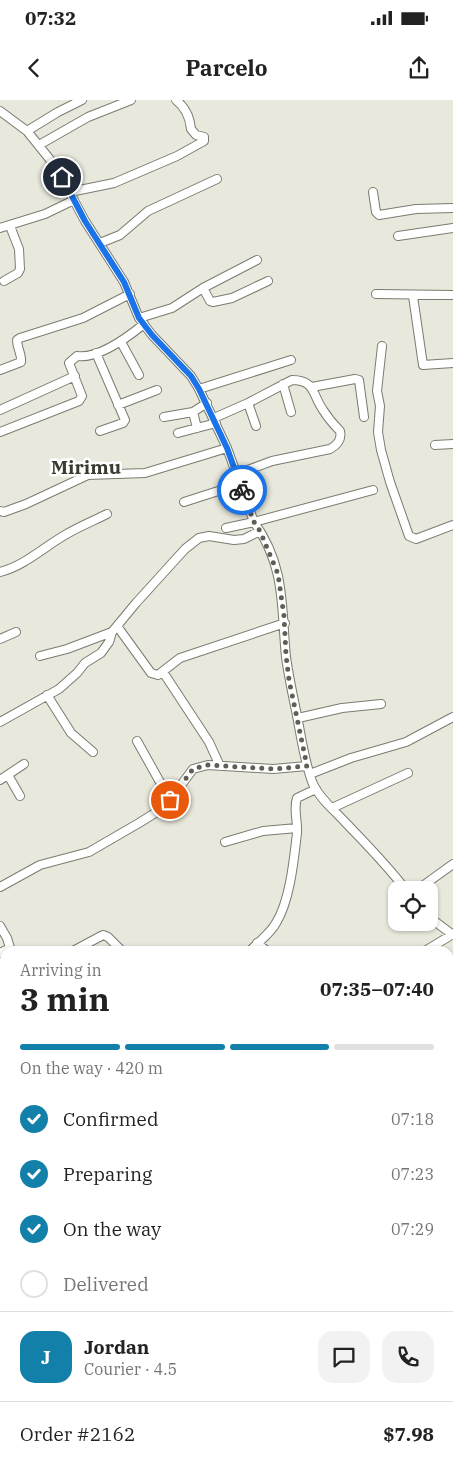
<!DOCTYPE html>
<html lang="en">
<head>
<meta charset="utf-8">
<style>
	:root { --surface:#fff; --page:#f2f2f2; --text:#222; --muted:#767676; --line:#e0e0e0; --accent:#1280a8 }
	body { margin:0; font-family:"IBM Plex Serif",serif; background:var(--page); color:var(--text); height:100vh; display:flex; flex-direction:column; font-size:19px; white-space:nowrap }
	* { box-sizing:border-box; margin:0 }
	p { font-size:16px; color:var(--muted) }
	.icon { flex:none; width:28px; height:28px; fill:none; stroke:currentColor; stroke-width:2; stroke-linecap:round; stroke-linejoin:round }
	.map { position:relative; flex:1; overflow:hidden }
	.drawer { position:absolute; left:0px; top:846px; width:454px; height:531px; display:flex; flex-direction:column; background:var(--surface); border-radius:15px 15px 0 0; box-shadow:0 1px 4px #0004 }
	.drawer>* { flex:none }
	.controls { position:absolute; left:388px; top:781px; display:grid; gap:10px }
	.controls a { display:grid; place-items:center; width:50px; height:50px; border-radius:10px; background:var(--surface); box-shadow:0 1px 4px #0004; font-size:25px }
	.pin { position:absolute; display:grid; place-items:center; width:42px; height:42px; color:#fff; margin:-21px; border:2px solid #fff; border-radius:50%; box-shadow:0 1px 5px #0007 }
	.courier { position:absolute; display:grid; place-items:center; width:50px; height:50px; margin:-25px; border:4px solid #1a73e8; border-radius:50%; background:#fff; color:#222; box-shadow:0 1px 6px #0007 }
	.summary em { font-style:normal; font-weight:800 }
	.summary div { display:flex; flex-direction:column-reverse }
	.summary { display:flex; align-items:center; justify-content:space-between; height:85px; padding:0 20px }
	h1 { font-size:32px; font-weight:800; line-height:38px }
	.bar { display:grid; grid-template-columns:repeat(4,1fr); gap:8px 5px; align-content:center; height:60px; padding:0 20px }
	.bar i { height:6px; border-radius:4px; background:var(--line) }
	.bar .current { background:var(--accent) }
	.bar p { grid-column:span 4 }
	.line { display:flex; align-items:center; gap:12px; padding:0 20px; border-top:1px solid var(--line) }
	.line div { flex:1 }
	.round { display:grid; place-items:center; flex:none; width:52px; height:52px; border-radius:15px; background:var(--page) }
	ol { padding:0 20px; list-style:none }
	li { display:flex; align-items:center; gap:15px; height:55px }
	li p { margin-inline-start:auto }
	li .icon { padding:5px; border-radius:50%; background:var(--accent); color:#fff; stroke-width:4 }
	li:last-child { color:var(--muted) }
	li i { width:28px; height:28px; border:2px solid var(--line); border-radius:50% }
	.status { display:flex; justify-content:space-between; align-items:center; height:35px; padding:0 25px; background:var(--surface); direction:ltr }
	.status svg { height:14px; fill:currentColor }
	header { display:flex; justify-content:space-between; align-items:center; height:65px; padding:0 20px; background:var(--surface); font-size:22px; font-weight:800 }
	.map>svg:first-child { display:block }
</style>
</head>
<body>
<div class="status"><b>07:32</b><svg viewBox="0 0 49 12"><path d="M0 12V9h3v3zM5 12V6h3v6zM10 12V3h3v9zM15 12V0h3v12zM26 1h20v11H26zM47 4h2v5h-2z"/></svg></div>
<header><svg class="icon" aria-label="back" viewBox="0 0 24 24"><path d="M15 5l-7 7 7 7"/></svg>Parcelo<svg class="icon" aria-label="share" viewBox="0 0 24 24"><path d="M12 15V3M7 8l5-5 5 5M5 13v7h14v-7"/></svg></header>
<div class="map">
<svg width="453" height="1377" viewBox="0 0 453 1377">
	<rect width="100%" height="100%" fill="#e9e8dc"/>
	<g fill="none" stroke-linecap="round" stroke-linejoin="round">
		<defs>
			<path id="minor" d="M0 11 27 31 56 67 85 121 124 182 139 218 152 235 191 276 199 289 227 348 254 422C286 467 281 507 286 557 289 579 294 600 298 621 302 642 305 664 313 684 320 699 334 710 345 722 366 744 387 765 406 790
				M27 31 58 12 82 0
				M39 45 88 17 131 0
				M70 92 114 83 177 56 204 41V37L196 35 191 29C190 18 185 7 176 0
				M373 92 376 112 379 115 416 109 453 108
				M0 128 45 114 74 100
				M398 136 453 128
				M100 143 120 135 148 111 217 79
				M4 181 18 173 20 169 19 149 10 126
				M203 188 210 201 213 202 232 198 268 181
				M376 194 453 195
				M413 196 423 265 453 263
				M139 218 172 208 203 188 257 160
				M121 242 139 275
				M382 246 377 291 380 306 378 332 381 350 390 382 409 436 416 439 453 425
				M96 253 125 320 123 323 100 331
				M0 270 21 262C22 254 17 248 17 240L20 238 83 218 130 194
				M283 284 291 312
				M312 287 355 279 359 280 364 317
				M199 289 291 260
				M248 303 256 326
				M118 305 157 290
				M0 310 75 276
				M164 317 193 312
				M214 318 248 303 292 280C315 280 312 294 323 310 328 318 334 325 340 331 342 340 337 345 330 349L272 361 237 374
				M197 328 193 312 207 303
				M0 332 79 301 82 296 69 263 77 256C98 259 128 237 144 224
				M178 333 216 323
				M435 345 453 344
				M184 402 240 384
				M0 411 4 412 26 404 88 375 145 373 227 348
				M226 428 254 422 373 390
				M0 472C24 466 44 447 65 435 78 427 93 421 107 414
				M117 526 151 573 158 575 180 558 285 523
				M0 539 16 532
				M40 556 67 549 112 532
				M163 572 209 642 220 666
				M47 595 71 633 93 652
				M298 618 342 608 381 604
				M0 622 59 589 77 573 85 563 101 553 109 542 112 532 136 503 185 449 199 438 209 436 234 440 244 439 260 431
				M137 641 170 700
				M310 674 351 658 406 642 453 617
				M8 675 20 696
				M0 680 24 664
				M332 708 408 673
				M225 742 263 731 297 728
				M0 787 40 765 89 752 139 723 155 713 170 700 193 669 208 665 273 669 307 666
				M417 790 453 764
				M429 817 453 835
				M0 826 7 838 11 851
				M257 843 267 851
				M73 851 103 835 108 837 122 851
				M250 851C258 842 270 834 276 823 290 801 294 759 297 733 298 721 293 709 297 698L316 689
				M425 851 453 834
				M0 853 10 848
				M449 929 453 936
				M449 1003 453 1000
				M0 1024 5 1023
				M3 1064 5 1083
				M449 1082 453 1085
				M0 1152H5
				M449 1181 453 1184
				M449 1199 453 1192
				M0 1211 5 1213
				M0 1270 1 1244 5 1229
				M449 1281 453 1275
				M0 1286H5
				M449 1287H453
				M449 1371 453 1375
				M34 1372 35 1377
				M86 1372 89 1377
				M325 1372 330 1377
				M0 1377 3 1375 5 1362
				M149 1377 157 1372
				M195 1377 200 1372
				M437 1377 442 1372"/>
		</defs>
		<use href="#minor" stroke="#7b7b70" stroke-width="10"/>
		<use href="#minor" stroke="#fff" stroke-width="8"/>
	</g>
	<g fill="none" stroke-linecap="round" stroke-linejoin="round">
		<path stroke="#5f5e57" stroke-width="5" stroke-dasharray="0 9" d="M170 700 193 669 208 665 274 669 307 666 289 580 286 555 284 516 278 474 260 431 254 422 242 390"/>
		<path stroke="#1a73e8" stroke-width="6" d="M62 77 85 121 124 182 139 218 152 235 191 276 199 289 227 348 242 390"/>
	</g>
	<g text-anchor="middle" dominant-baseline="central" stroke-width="5" stroke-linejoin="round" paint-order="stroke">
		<g font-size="19" font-weight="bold" fill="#3b3a31" stroke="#fff">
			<text x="86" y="367">Mirimu</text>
		</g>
	</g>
</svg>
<div class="controls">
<a><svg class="icon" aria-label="locate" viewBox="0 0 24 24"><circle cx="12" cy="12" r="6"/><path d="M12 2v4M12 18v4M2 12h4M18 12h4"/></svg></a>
</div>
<div class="pin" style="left:170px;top:700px;background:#ea580c"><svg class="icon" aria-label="bag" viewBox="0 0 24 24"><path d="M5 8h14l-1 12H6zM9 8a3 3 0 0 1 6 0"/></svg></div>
<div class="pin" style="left:62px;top:77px;background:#1f2937"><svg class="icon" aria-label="home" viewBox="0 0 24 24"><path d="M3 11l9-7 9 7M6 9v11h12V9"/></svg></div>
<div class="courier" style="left:242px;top:390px"><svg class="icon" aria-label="bike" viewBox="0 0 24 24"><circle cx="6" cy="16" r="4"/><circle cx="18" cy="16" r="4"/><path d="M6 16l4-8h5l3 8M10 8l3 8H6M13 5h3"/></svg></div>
<section class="drawer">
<div class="summary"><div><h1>3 min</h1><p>Arriving in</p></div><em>07:35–07:40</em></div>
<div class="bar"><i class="current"></i><i class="current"></i><i class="current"></i><i></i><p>On the way · 420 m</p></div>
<ol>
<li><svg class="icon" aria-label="check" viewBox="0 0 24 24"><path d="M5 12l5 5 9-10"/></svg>Confirmed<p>07:18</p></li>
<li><svg class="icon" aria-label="check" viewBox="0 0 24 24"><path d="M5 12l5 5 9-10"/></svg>Preparing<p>07:23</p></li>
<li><svg class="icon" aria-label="check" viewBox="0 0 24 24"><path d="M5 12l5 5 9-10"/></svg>On the way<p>07:29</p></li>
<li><i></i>Delivered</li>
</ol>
<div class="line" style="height:90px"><b class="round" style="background:var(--accent);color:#fff">J</b><div><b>Jordan</b><p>Courier · 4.5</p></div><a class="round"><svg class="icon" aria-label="chat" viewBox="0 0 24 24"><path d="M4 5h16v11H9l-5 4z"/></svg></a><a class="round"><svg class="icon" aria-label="phone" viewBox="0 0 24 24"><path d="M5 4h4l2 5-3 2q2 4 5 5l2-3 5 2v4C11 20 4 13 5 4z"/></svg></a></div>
<div class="line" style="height:65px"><div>Order #2162</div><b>$7.98</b></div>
</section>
</div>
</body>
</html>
